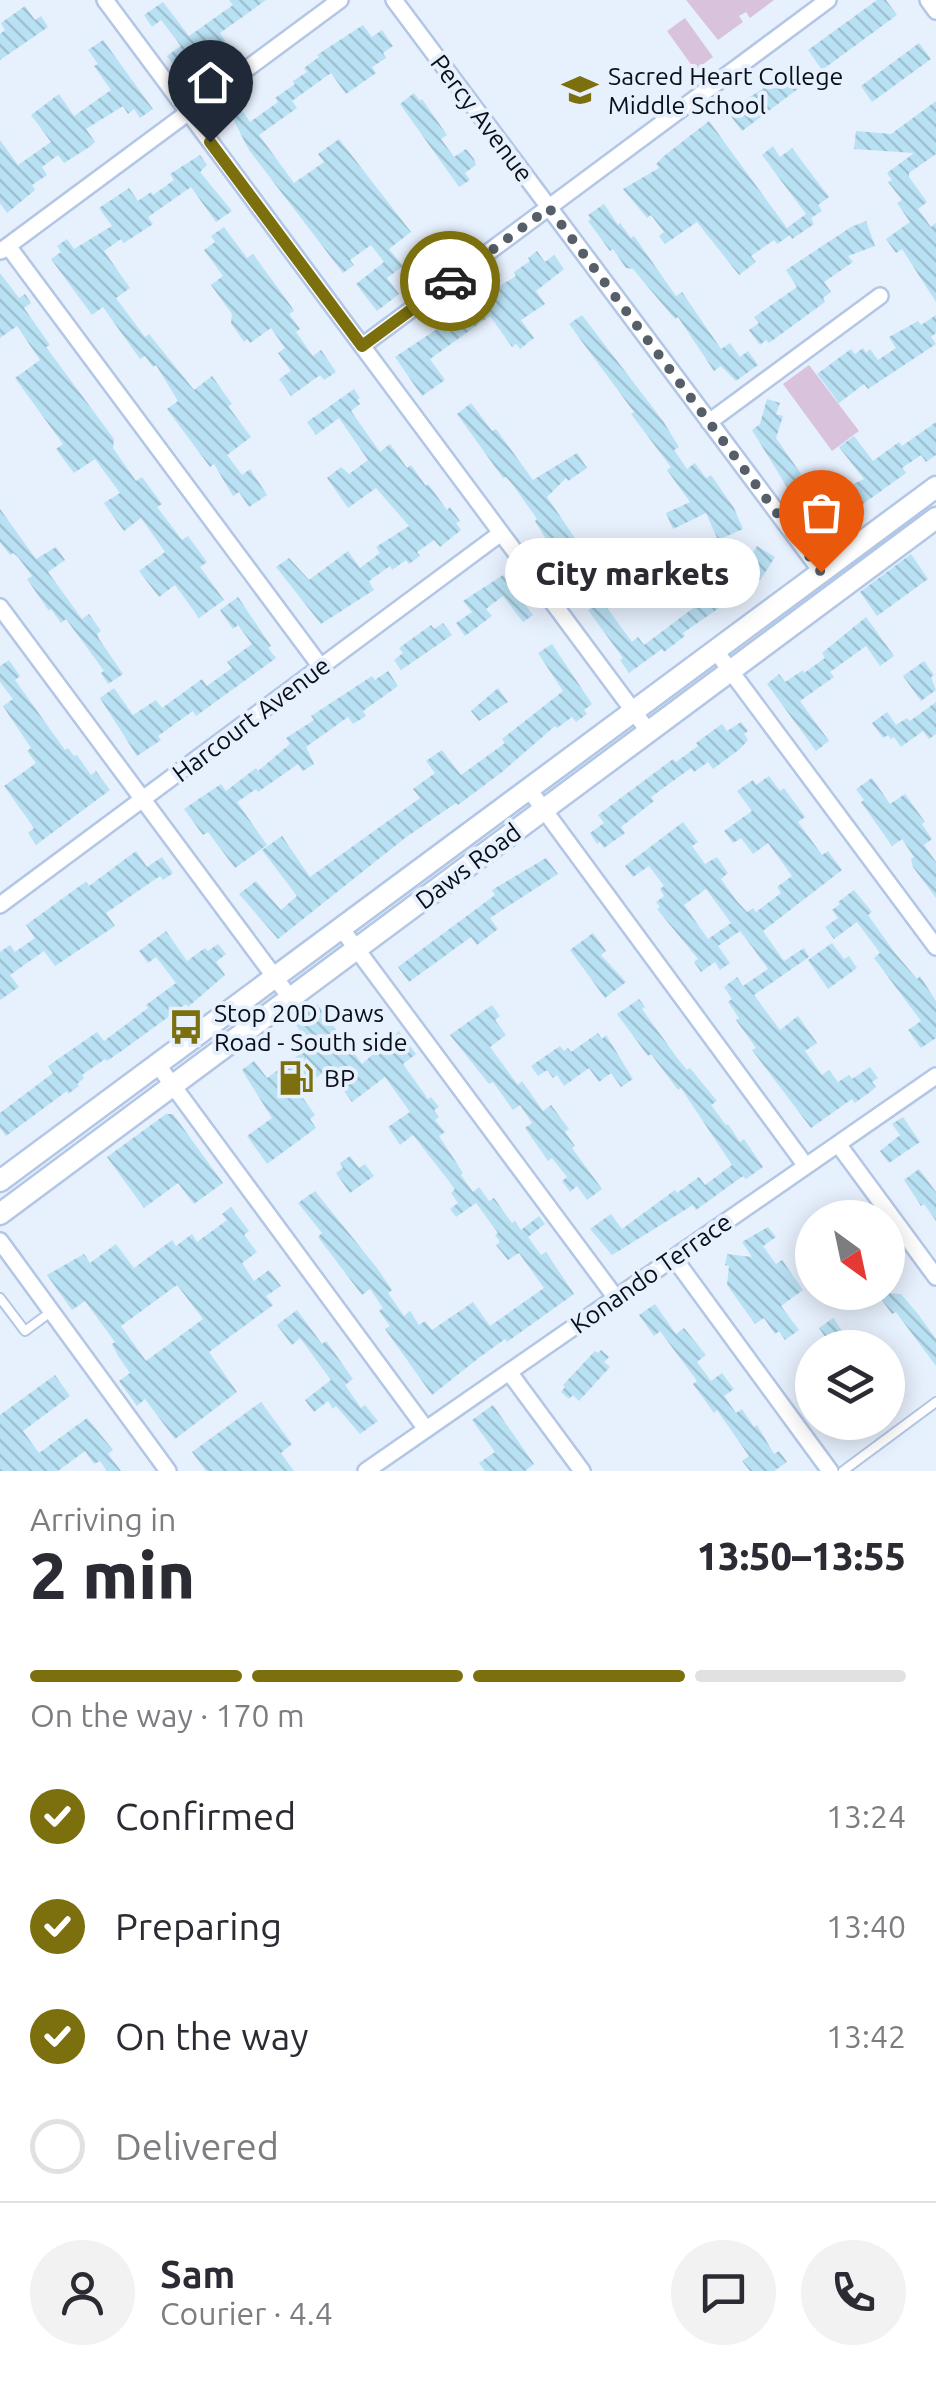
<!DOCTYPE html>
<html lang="en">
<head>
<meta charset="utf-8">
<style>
	:root { --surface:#fff; --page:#f2f2f3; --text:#2b2b33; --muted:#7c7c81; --line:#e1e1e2; --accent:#7b6f0e }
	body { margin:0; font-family:Ubuntu,sans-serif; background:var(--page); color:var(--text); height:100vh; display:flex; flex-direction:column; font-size:38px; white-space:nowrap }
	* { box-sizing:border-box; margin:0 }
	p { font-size:32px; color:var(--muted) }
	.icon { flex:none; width:55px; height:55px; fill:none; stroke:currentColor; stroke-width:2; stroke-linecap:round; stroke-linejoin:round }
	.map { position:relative; height:1471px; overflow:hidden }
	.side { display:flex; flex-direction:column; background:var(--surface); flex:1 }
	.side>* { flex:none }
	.needle { width:65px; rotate:147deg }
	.fabs { position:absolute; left:795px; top:1200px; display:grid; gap:20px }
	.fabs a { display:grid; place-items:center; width:110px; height:110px; border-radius:50%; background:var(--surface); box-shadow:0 5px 25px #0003; font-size:50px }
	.pin { position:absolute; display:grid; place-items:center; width:85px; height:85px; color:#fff; margin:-102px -42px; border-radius:50% 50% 50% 0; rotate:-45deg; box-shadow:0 0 10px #0007 }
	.pin .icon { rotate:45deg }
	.courier { position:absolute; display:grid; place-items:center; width:100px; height:100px; margin:-50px; border:8px solid #7b6f0e; border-radius:50%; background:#fff; color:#222; box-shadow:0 2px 12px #0007 }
	.bubble { position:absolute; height:70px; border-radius:35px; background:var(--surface); box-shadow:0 5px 25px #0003; font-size:32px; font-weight:800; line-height:70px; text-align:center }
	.headline em { font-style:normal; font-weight:800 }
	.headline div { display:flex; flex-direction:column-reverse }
	.headline { display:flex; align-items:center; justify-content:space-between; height:170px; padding:0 30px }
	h1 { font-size:65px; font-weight:800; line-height:75px }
	.bar { display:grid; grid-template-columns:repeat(4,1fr); gap:15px 10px; align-content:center; height:120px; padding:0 30px }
	.bar i { height:12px; border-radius:8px; background:var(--line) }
	.bar .active { background:var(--accent) }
	.bar p { grid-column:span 4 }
	.line { display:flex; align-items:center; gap:25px; padding:0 30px; border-top:2px solid var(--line) }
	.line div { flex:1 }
	.round { display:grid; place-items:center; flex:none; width:105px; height:105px; border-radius:52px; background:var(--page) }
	ol { padding:0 30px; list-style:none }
	li { display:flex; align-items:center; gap:30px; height:110px }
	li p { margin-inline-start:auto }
	li .icon { padding:10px; border-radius:50%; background:var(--accent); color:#fff; stroke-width:4 }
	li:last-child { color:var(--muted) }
	li i { width:55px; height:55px; border:5px solid var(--line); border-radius:50% }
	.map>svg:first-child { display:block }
</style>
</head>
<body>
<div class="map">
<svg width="936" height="1471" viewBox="0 0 936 1471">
	<defs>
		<pattern id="building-back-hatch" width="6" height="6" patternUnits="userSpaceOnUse" patternTransform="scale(2.5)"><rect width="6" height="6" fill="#b9e1f4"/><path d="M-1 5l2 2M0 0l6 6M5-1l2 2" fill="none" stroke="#9ec0d1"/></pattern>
	</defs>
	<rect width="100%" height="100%" fill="#e7f0fd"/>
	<path fill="#d9c3dc" d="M686 0H774L750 18 746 12 739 16 743 22 718 40Z
		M685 18 713 57 695 70 667 31Z
		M809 365 859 431 832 451 783 384Z"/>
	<path fill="url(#building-back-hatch)" fill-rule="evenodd" d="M229 0H266L220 33 226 42 177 70 167 56 181 46 161 20 152 27 144 15 163 2 189 36 233 5Z
		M877 0H886L897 15 822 70 808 50Z
		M25 6 35 20 41 16 48 27 0 60V34L5 30 1 23Z
		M363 25 372 37 382 30 393 46 383 53 386 58 372 67 376 73 346 94 331 73 292 101 297 108 259 135 294 183 324 162 318 154 339 139 411 232 389 249 403 266 387 278 399 294 377 311 356 284 384 262 371 245 350 260 354 265 343 273 249 150 232 117 242 110 250 122 278 102 275 98 295 84 293 81 307 72 304 68 319 57 317 55Z
		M103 40 153 109 140 118 134 109 128 114 123 106 86 129 95 142 91 146 64 163 58 155 42 167 47 175 32 185 35 190 7 213 0 203V140L18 165 51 142 31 115 59 94 74 116 111 90 94 66 98 64 88 50Z
		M919 43 931 59 872 102 861 86Z
		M788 73 799 88 742 131 727 111Z
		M414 93 420 101 422 99 447 135 441 139 454 157 466 149 474 159 476 165 465 173 470 180 459 187 400 104Z
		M936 101V154L909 173V177L927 202 918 209 931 227 936 223V302L902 249 896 253 886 239 910 222 897 203 902 200 888 182 892 180 887 173 914 153 854 149 856 131 891 134Z
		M709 121 787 228 806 214 762 155 773 146 780 157 792 148 829 197 818 205 822 211 811 218 814 224 792 239 790 235 777 244 774 240 751 256 756 262 739 275 697 222 665 244 659 236 664 232 651 215 647 218 623 189 659 168 656 164 664 156Z
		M200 155 207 165 200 172 232 211 216 222 191 187 148 217 153 224 124 243 121 239 104 251 130 288 116 298 145 337 149 334 194 390 212 376 232 404 228 406 251 437 227 455 242 475 250 469 267 495 249 507 239 492 233 496 214 464 210 467 167 409 178 401 156 365 153 367 145 356 140 359 103 307 92 315 51 259 61 252 57 246 67 239 74 249 112 226 99 208 129 188 138 201 151 192 153 195 174 180 170 174Z
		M604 204 618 225 620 223 631 238 634 236 676 296 682 292 721 349 730 343 740 357 748 351 758 365 736 381 721 366 714 371 678 317 675 319 633 269 626 268 613 249 610 251 588 221 591 219 588 215Z
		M866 221 875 246 848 256 853 262 824 282 831 292 823 298 825 302 769 343 766 340 760 345 749 330 759 323 754 317 797 287 786 270 851 227Z
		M224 227 247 258 253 254 291 306 294 311 289 314 300 329 296 332 313 356 321 350 336 372 324 380 320 375 291 396 279 379 291 371 278 353 285 348 271 328 250 343 247 339 244 342 231 323 232 314 211 285 223 276 204 250 215 242 211 236Z
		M537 251 545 262 554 255 564 269 536 291 545 304 521 320 534 338 520 349 516 344 512 347 490 316 430 359 445 380 422 396 395 357 443 325 445 328 463 315 459 311 516 276 514 272 530 261 528 258Z
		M0 273 19 298 25 294 31 303 24 308 50 345 46 347 114 439 113 448 136 481 142 477 162 504 157 507 182 540 188 536 207 562 200 567 224 600 199 618 175 585 159 597 139 571 165 552 141 518 124 531 113 516 104 503 120 493 95 459 74 473 56 449 63 444 15 378 40 360 17 326 0 338Z
		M582 315 663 421 679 447 674 450 687 469 695 463 706 478 711 475 734 508 743 529 718 540 706 513 673 529 666 513 690 502 667 470 671 467 631 414 634 412 569 324Z
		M936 315V333L931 337 936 344 868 389 864 384 839 403 817 374 851 349 855 354 863 348 866 353 870 349 878 360 896 348 889 337 918 321 921 325Z
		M354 389 360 398 357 400 360 404 351 411 380 452 390 444 407 468 411 465 426 486 428 484 447 510 450 507 460 521 456 523 461 530 440 547 434 540 417 552 420 556 409 564 406 560 392 570 390 566 369 581 374 590 321 624 276 567 289 558 309 580 348 551 360 568 380 553 376 547 409 526 376 488 348 508 327 478 341 467 349 474 368 460 339 418 316 435 307 422Z
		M767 399 780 403 776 414 783 416 776 438 801 474 798 476 825 498 814 511 790 492 752 430 760 424Z
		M471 403 492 431 496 429 533 480 577 453 587 468 568 481 566 478 547 497 608 587 592 598 568 559 561 564 535 521 537 519 513 485 506 477 503 478 457 414Z
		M936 422V455L926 462 921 455 902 468 906 473 863 504 837 516 828 496 864 479 839 447 854 436 873 461 899 442 902 446Z
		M0 509 36 559 56 547 65 560 48 572 82 619 89 614 101 631 97 634 99 639 123 674 108 684 101 673 104 671 66 619 61 623 51 609 49 611 27 579 32 576 18 557 13 553 10 555 0 542Z
		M757 546 775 557 761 579 683 633 685 636 664 652 662 649 629 673 620 660 623 658 588 610 602 601 632 642 638 637 644 645 740 573Z
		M911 554 928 579 877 616 860 592Z
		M503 575 533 615 523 622 503 596 486 609 492 616 465 636 456 623 472 612 463 601Z
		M238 597 271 646 268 648 276 658 196 716 193 711 158 736 161 740 137 756 100 698 114 688 133 715 156 700 162 708 202 679 207 686 232 668 227 662 252 644 238 625 233 629 220 610Z
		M866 617 894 656 880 666 866 646 830 672 834 677 800 701 829 741 816 751 767 684 779 674 785 682 803 670 804 673 825 658 822 653Z
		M443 623 452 635 401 670 394 660 403 653 399 648 431 625 434 629Z
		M552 644 592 704 584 710 587 714 576 722 572 717 557 728 555 726 502 772 458 805 456 803 405 838 278 939 239 894 256 881 281 910 297 896 262 850 282 836 310 877 420 798 413 789 435 773 426 761 442 750 461 775 505 743 502 739 563 691 538 653Z
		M9 660 20 676 15 680 65 750 68 748 74 756 77 755 91 775 96 771 110 790 36 845 28 833 34 828 4 786 36 763 27 751 31 748 3 706 13 699 0 682V666Z
		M924 661 934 675 931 677 936 690 921 701 903 676Z
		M388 671 398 686 363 711 366 716 353 724 348 717 306 747 314 764 303 771 298 764 258 792 256 789 237 802 267 845 235 868 208 832 203 835 184 809 221 784 226 791 256 768 258 771 290 744 286 738 314 720 311 716 372 676 375 680Z
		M498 688 508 702 479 721 471 711Z
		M936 702V734L929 739 923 731 901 747 894 737 891 739 888 735 883 738 872 723 887 712 896 725 907 718 910 721Z
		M741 722 748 731 744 734 748 740 740 749 713 769 708 762 694 772 691 768 651 797 654 801 621 827 625 833 604 848 600 842 597 844 590 833 604 823 598 815 673 759 676 762 698 746 696 743 722 724 727 731Z
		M769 776 780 791 784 788 805 817 798 822 822 855 828 851 842 870 763 931 784 961 804 948 809 957 754 995 780 1030 798 1016 817 1043 805 1051 822 1075 829 1070 838 1082 849 1075 852 1079 870 1067 878 1078 872 1082 876 1087 870 1092 855 1103 852 1099 811 1128 752 1050 756 1048 736 1020 739 1018 728 1002 732 999 724 987 737 977 743 986 768 969 753 948 740 931 718 946 730 963 720 970 715 962 701 972 694 962 698 959 657 909 660 907 656 902 664 896 660 889 664 886 649 866 633 877 625 866 683 822 698 842 692 846 705 864 717 857 728 873 721 879 736 900 747 912 753 908 756 912 781 893 777 887 792 876 768 843 753 854 741 838 733 843 724 831 752 811 737 791 753 780 756 785ZM706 889 731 923 708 939 684 905Z
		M872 778 890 804 905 794 925 822 922 824 932 839 924 845 936 862V898L913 867 911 859 914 857 902 839 892 846 861 802 864 800 856 789Z
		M136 851 147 867 162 857 173 873 163 880 160 876 106 913 115 926 55 966 44 951 10 975 19 987 0 1000V952L10 945 15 952 35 938 26 925 81 885 86 882 89 886Z
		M546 858 558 874 490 918 498 929 477 945 471 937 409 982 398 967 495 895 492 890Z
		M854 890 872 912 868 915 895 953 917 979 920 976 936 1001V1038L921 1048 908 1030 921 1021 874 958 880 953 857 922 834 939 825 927 838 918 832 910 840 904 838 902Z
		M166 931 187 961 205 948 208 951 218 944 226 954 216 962 225 975 188 1007 186 1004 123 1050 107 1061 105 1059 82 1075 84 1078 77 1084 79 1086 68 1094 67 1091 6 1136 0 1128V1113L53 1073 48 1066 97 1032 104 1041 148 1008 146 1005 176 983 156 957 148 963 139 951Z
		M593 933 606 951 601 955 626 982 605 998 570 950Z
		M832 943 844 959 849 956 857 968 828 989 808 960Z
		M639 999 645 1007 642 1009 678 1059 687 1070 690 1068 717 1101 711 1105 726 1125 728 1124 740 1142 744 1139 763 1167 746 1179 743 1176 696 1210 693 1205 612 1255 590 1229 611 1214 622 1229 675 1190 677 1193 699 1177 705 1185 732 1165 681 1088 678 1090 651 1054 648 1056 617 1014Z
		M317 1004 362 1064 399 1031 416 1054 403 1064 428 1099 431 1097 439 1107 434 1110 439 1117 435 1120 445 1132 439 1136 463 1173 461 1175 473 1192 479 1187 489 1201 494 1198 512 1223 515 1221 521 1230 539 1216 545 1224 528 1237 541 1255 546 1252 574 1294 507 1342 505 1339 480 1357 432 1395 385 1329 390 1326 379 1311 383 1308 370 1289 362 1295 318 1237 322 1233 298 1203 315 1191 377 1268 392 1290 388 1293 404 1316 410 1311 419 1325 425 1321 432 1330 473 1302 490 1326 544 1288 519 1253 508 1260 496 1245 500 1242 495 1235 498 1233 476 1203 456 1217 450 1209 458 1203 451 1193 455 1189 413 1135 400 1145 388 1127 410 1112 385 1077 352 1102 328 1069 298 1091 315 1115 310 1119 316 1128 267 1164 247 1136 272 1118 242 1070 254 1061 267 1078 311 1046 293 1021Z
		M492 1005 500 1016 495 1020 506 1035 490 1047 518 1085 522 1081 543 1111 551 1105 569 1129 565 1132 575 1146 572 1148 602 1189 587 1200 577 1186 570 1192 562 1181 567 1177 552 1158 548 1161 525 1128 532 1123 520 1105 513 1110 493 1082 489 1084 450 1035Z
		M598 1033 602 1039 606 1035 633 1079 621 1087 611 1073 599 1082 589 1068 564 1086 557 1075 553 1078 547 1070 538 1076 531 1066 560 1046 564 1051 568 1048 571 1052Z
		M166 1114H173L223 1183 194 1204 178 1183 144 1208 107 1157Z
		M903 1117 920 1142 889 1163 880 1151 900 1135 892 1124Z
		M350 1156 359 1168 365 1164 374 1176 350 1193 336 1173 343 1168 340 1163Z
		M919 1169 936 1192V1221L924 1204 921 1206 904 1180Z
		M231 1207 249 1231 244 1235 257 1252 242 1263 254 1281 269 1270 281 1286 266 1296 273 1305 209 1352 237 1392 175 1439 145 1399 137 1406 119 1381 130 1373 118 1356 112 1344 115 1342 85 1301 72 1310 47 1275 84 1254 90 1263 116 1244 134 1268 172 1240 176 1246 192 1234 197 1242 227 1220 222 1214ZM177 1285 203 1319 146 1361 121 1326Z
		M768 1227 776 1237 763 1246 776 1264 782 1260 803 1290 781 1306 799 1330 785 1340 779 1331 775 1334 764 1318 755 1324 727 1285 729 1266 725 1265 727 1254 752 1257 742 1242Z
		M876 1292 901 1294 918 1314 936 1339V1366L896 1312 892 1314Z
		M655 1304 676 1334 684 1328 706 1355 697 1362 711 1381 722 1373 727 1380 734 1389 724 1396 736 1413 742 1409 754 1427 757 1425 774 1454 779 1451 787 1462 774 1471H750L742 1461 749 1456 717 1410 714 1413 693 1384 697 1381 660 1331 654 1336 639 1315Z
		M297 1310 322 1344 326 1341 353 1379 345 1385 361 1408 365 1405 378 1421 360 1434 336 1406 333 1409 328 1401 314 1412 305 1400 331 1380 300 1338 292 1345 277 1325Z
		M833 1318 854 1348H833L819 1328Z
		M601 1350 609 1357 604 1362 610 1367 579 1401 573 1395 569 1399 561 1392 565 1387 563 1385 595 1351 598 1353Z
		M55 1375 70 1396 23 1431 39 1453 87 1418 113 1450 108 1454 121 1471H107L100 1461 94 1464 85 1451 58 1471H0V1415Z
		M261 1402 292 1444 281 1453 294 1471H206L192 1452Z
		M493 1405 534 1464 525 1471H485L479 1463 495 1452 472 1420Z"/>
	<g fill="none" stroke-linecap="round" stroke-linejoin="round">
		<defs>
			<path id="lane" d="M0 1298 25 1331 52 1311
				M843 1471 936 1402"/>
			<path id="street" d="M105 0 649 732
				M394 0 821 571
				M928 0 936 11
				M8 246 321 667
				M1 251 340 0
				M362 346 828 0
				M709 422 880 296
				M0 607 291 999
				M715 650 936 947
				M528 788 806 1166
				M0 905 501 533
				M341 928 616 1298
				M157 1064 426 1429
				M838 1144 936 1277
				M0 1241 168 1471
				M674 1258 830 1471
				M509 1372 582 1471
				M366 1471 936 1076"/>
			<path id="secondary" d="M0 1181 936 487
				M0 1214 936 518"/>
		</defs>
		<use href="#lane" stroke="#b2c6e5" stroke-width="12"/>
		<use href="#street" stroke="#b2c6e5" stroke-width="20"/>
		<use href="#secondary" stroke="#b2c6e5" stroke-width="25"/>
		<use href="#lane" stroke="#fff" stroke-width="8"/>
		<use href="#street" stroke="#fff" stroke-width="15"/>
		<use href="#secondary" stroke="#fff" stroke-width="20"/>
	</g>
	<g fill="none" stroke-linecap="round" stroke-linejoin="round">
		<path stroke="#565e69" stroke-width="10" stroke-dasharray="0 18" d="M450 281 549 208 821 572"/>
		<path stroke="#7b6f0e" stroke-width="12" d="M210 142 362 346 450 281"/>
	</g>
	<defs>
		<symbol id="school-bare" viewBox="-9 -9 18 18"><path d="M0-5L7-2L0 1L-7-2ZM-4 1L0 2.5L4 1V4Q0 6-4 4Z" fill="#7b6f0e" stroke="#e7f0fd" stroke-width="2.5" paint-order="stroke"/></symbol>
		<symbol id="bus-bare" viewBox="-9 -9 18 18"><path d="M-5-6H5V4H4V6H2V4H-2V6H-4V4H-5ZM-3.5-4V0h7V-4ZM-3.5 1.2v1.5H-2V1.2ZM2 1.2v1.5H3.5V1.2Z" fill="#7b6f0e" stroke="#e7f0fd" stroke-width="2.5" paint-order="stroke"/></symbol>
		<symbol id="fuel-bare" viewBox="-9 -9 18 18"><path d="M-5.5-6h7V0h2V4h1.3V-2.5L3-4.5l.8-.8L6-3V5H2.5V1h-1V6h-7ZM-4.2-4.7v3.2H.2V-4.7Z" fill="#7b6f0e" stroke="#e7f0fd" stroke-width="2.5" paint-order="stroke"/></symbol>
	</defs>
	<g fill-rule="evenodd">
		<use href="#school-bare" x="555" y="65" width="50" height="50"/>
		<use href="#bus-bare" x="161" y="1002" width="50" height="50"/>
		<use href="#fuel-bare" x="271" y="1053" width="50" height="50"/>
	</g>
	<g text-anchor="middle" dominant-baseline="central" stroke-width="8" stroke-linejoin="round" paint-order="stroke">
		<g font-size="25" fill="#080f19" stroke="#e7f0fd" text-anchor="start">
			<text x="608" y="76">Sacred Heart College<tspan x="608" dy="29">Middle School</tspan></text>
			<text x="214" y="1013">Stop 20D Daws<tspan x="214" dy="29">Road - South side</tspan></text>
			<text x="324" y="1078">BP</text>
		</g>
		<g font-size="25" fill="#080f19" stroke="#e7f0fd">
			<text transform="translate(482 118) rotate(53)">Percy Avenue</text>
			<text transform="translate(251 719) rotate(-37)">Harcourt Avenue</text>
			<text transform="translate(468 866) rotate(-37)">Daws Road</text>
			<text transform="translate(651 1273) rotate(-35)">Konando Terrace</text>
		</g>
	</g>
</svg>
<div class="fabs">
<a><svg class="needle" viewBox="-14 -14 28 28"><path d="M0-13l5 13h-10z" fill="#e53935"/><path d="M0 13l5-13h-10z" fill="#7c7c81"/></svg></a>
<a><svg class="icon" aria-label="layers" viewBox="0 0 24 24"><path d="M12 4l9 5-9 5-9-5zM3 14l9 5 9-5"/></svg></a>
</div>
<div class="pin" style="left:821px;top:572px;background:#ea580c"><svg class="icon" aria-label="bag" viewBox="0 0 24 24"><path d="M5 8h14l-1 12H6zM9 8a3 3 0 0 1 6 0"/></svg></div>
<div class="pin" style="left:210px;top:142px;background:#1f2937"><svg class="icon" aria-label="home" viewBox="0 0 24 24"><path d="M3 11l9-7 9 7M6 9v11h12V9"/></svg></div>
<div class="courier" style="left:450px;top:281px"><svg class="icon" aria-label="car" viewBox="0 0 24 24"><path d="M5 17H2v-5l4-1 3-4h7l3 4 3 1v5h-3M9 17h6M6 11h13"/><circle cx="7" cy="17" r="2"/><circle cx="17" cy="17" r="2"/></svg></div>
<div class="bubble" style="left:505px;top:538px;width:255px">City markets</div>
</div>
<section class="side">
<div class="headline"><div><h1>2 min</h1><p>Arriving in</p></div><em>13:50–13:55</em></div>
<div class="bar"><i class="active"></i><i class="active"></i><i class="active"></i><i></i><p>On the way · 170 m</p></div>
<ol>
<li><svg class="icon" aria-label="check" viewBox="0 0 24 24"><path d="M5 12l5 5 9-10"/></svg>Confirmed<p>13:24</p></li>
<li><svg class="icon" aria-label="check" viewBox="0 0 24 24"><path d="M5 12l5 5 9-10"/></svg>Preparing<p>13:40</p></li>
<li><svg class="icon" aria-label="check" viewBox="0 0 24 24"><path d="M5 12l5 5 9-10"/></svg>On the way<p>13:42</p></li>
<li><i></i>Delivered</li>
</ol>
<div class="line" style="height:180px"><a class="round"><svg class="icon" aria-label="person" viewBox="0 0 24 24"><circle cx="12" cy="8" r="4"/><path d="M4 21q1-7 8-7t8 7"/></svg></a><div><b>Sam</b><p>Courier · 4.4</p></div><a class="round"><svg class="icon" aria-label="chat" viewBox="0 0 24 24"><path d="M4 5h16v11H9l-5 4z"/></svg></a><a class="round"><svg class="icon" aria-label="phone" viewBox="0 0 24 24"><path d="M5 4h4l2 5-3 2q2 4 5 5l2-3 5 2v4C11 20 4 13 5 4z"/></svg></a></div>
</section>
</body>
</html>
